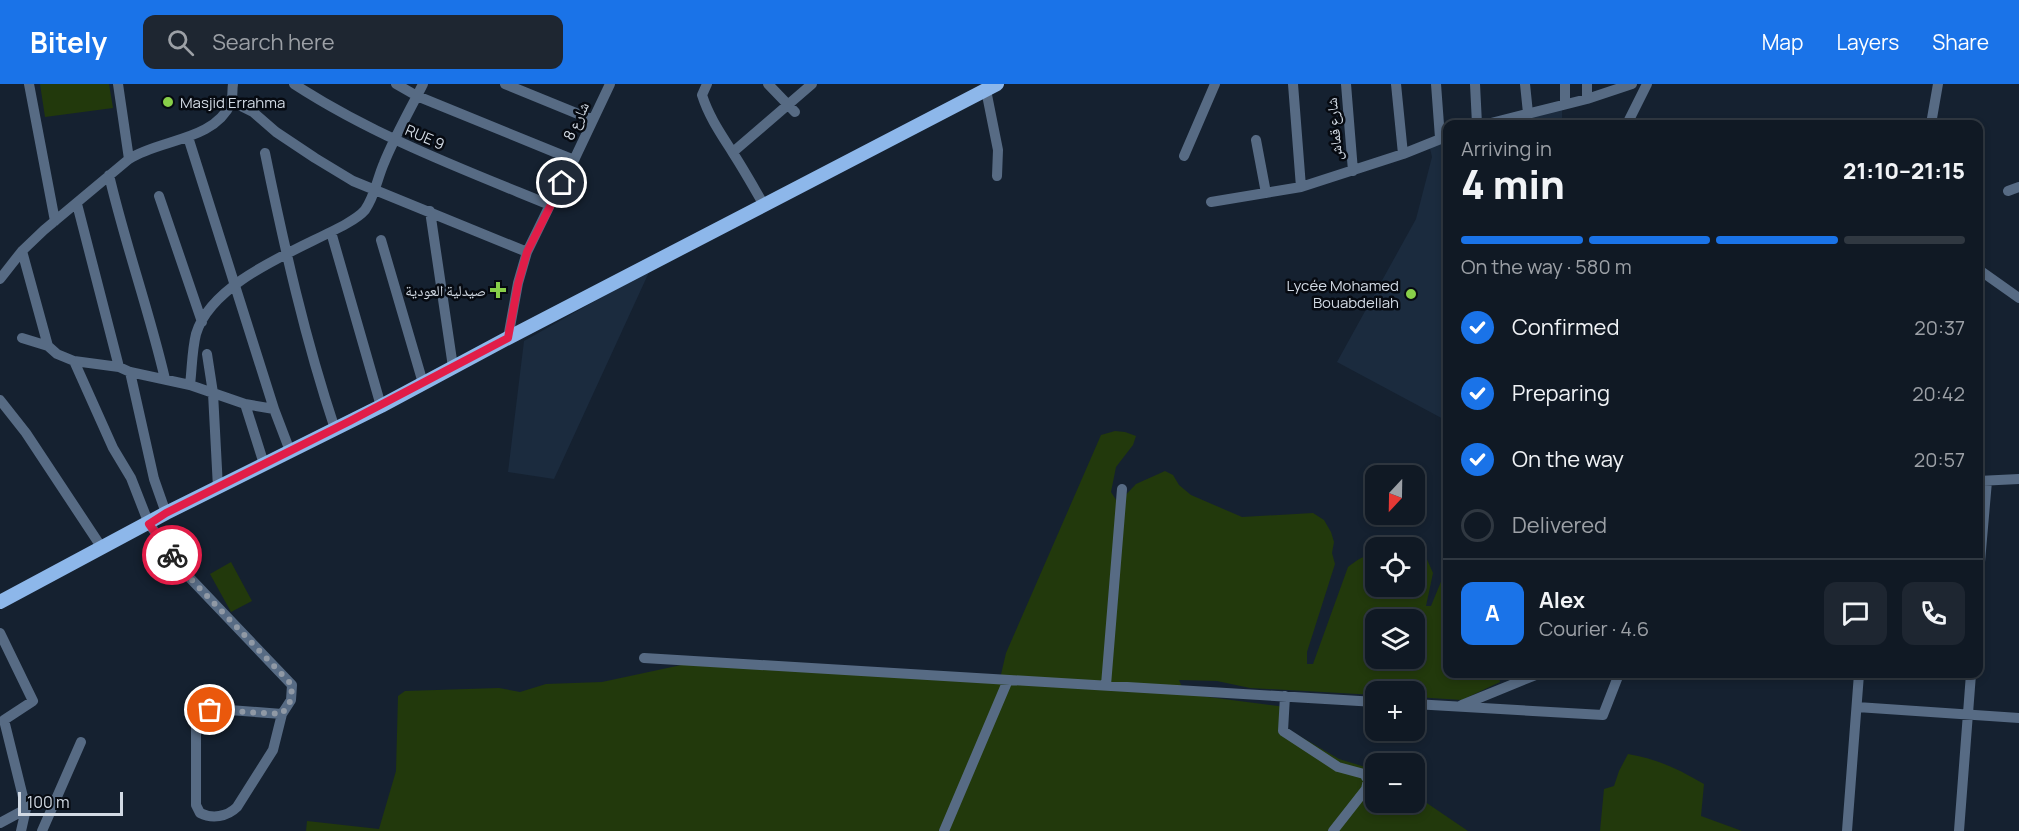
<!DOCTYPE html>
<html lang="en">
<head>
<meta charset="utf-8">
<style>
	:root { --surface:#101924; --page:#1e2631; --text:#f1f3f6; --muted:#9ca0a6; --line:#303841; --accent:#1a73e8 }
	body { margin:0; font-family:Manrope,"Noto Naskh Arabic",sans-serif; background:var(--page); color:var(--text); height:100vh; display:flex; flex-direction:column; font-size:22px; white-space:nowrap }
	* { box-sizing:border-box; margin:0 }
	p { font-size:20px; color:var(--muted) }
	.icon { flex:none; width:33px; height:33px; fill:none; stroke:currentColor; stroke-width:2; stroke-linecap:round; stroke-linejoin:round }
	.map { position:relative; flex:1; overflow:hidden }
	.drawer { position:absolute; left:1443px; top:36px; width:540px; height:558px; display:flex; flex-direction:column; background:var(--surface); border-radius:12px; box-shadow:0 3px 9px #0003,0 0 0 2px var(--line) }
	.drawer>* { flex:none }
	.needle { width:39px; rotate:202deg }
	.tools { position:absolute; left:1365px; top:381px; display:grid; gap:12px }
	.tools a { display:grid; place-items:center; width:60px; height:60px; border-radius:12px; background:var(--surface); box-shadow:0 3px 9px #0003,0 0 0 2px var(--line); font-size:30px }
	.scale { position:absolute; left:18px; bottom:15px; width:105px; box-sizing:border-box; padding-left:6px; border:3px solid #d2dae4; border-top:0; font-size:16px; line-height:21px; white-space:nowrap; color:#d2dae4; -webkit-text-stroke:4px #060a11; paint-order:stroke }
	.pin { position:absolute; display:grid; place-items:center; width:51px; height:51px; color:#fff; margin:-26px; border:3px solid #fff; border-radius:50%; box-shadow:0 2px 6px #0007 }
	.courier { position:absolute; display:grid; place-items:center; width:60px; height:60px; margin:-30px; border:4px solid #e11d48; border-radius:50%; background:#fff; color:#222; box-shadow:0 2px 8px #0007 }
	.summary em { font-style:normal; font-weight:800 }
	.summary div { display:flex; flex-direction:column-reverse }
	.summary { display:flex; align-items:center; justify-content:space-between; height:102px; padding:0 18px }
	h1 { font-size:39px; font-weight:800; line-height:45px }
	.bar { display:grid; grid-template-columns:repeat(4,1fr); gap:9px 6px; align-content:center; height:72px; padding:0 18px }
	.bar i { height:8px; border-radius:4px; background:var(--line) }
	.bar .selected { background:var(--accent) }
	.bar p { grid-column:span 4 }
	.line { display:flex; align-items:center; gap:15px; padding:0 18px; border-top:2px solid var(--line) }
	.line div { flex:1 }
	.round { display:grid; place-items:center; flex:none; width:63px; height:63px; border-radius:12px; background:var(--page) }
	ol { padding:0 18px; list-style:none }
	li { display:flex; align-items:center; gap:18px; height:66px }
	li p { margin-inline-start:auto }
	li .icon { padding:6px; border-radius:50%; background:var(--accent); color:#fff; stroke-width:4 }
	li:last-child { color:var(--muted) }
	li i { width:33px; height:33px; border:3px solid var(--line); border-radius:50% }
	header { display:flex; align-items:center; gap:36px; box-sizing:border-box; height:84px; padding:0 30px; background:var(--accent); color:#fff }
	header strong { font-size:28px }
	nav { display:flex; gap:33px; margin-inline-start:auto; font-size:21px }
	.search { width:420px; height:54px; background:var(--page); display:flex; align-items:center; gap:15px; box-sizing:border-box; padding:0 21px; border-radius:12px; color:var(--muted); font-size:22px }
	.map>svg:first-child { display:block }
</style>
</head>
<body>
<header>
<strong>Bitely</strong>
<div class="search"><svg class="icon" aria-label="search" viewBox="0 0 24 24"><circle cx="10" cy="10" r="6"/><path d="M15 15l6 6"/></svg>Search here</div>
<nav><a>Map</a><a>Layers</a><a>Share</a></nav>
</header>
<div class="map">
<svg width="2019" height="747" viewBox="0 0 2019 747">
	<rect width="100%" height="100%" fill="#152130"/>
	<path fill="#1b2b3e" d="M1562 23V40H1496Z
		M1447 55V337L1337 278 1416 135 1432 73 1429 60Z
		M650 186 554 395 508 388 524 257Z"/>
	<path fill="#22390c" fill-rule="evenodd" d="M40 0H109L113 24 45 33Z
		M1115 347 1125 348 1136 352 1133 361 1116 383 1111 408 1118 419 1136 400 1165 387 1173 391 1179 401 1191 411 1242 433 1313 429 1324 436 1331 448 1334 458 1332 469 1335 480 1307 568V580H1313L1348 483C1357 476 1364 471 1375 470L1376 502H1414L1415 468 1426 473 1433 489 1426 522H1431L1447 483 1448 590H1498L1500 598 1462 616 1415 613 1414 608H1376L1375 611 1250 604 1217 597 1179 596 1185 610 1286 623 1284 643 1339 675 1375 686 1376 718H1414L1415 711 1468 747H306L307 737 379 745 396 687 398 612 405 607 499 604 520 608 546 600 602 598 686 580 999 599 1006 569 1101 351ZM1376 536H1414V574H1376Z
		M231 478 252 517 231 528 210 490Z
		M1628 670C1658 675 1678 685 1704 700L1701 732 1742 747H1600L1604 705 1614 702 1619 687Z"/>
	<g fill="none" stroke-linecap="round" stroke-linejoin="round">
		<path stroke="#576b84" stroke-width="10" d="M29 0 55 137
			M118 0 129 75
			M294 0C374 52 462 85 550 121
			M396 0 417 12 574 76
			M505 0 593 36
			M707 0 702 11C709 33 721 50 733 69 744 86 754 104 764 121
			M768 0 795 28
			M1293 0 1301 103
			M1346 0 1353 87
			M1396 0 1403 70
			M1436 0 1440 54
			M1475 0 1477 40
			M1525 0 1528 29
			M1565 0V19
			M1587 0V15
			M986 6 998 66 997 92
			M231 17 253 28 276 48 315 74 353 97 527 168
			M1487 40 1587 15 1632 0
			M1627 40 1647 0
			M1931 40 1938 0
			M188 53 274 325
			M1256 56 1266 109
			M733 68 812 0
			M265 69C284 162 305 255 335 345
			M1184 72 1215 0
			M109 91C125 160 149 226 165 295
			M2008 107 2019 103
			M159 112 202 238
			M1211 118 1301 103 1403 70 1448 52
			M77 120 119 283
			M430 127 453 283
			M331 148 381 322
			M381 156 423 299
			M22 167 48 262 57 270 74 277 119 283 130 288 190 301 245 320 274 325 290 367
			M1978 185 2019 214
			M0 195 22 167 44 146 129 75C160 55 214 57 231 19 233 13 232 6 233 0
			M22 254 48 262
			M508 254 518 199 527 168 550 121 574 76 610 0
			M207 270 213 309 218 404
			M74 277 113 364 131 394 149 440 189 493 292 601 291 616 282 630 273 666 237 723C227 733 212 735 200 729L196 721V639C200 630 206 626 216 625L282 630
			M130 288 154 395 166 429
			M190 301C192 284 192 266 196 250 212 196 301 165 346 140 353 136 360 132 365 126 375 112 377 95 384 79 395 52 410 26 423 0
			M0 316 26 349 102 464
			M245 320 264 380
			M1978 397 2019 395
			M1978 501 1987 397
			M0 549 33 617 4 636 26 725 21 747
			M644 574 1376 618
			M1106 601 1122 405
			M1285 612 1283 647 1338 683 1364 690 1368 696 1366 705 1333 747
			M1414 620 1603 631 1619 590
			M1462 621 1538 590
			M1857 623 2019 634
			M0 739 26 725
			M42 747 81 658
			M944 747 1008 596
			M1847 747 1859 590
			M1959 747 1971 590"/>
		<path stroke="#8db7ea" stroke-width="14" d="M0 518 166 429 381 322 508 254 997 0"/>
	</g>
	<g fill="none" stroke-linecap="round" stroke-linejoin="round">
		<path stroke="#9099a5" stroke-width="6" stroke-dasharray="0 10.8" d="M172 471 189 493 292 601 291 616 282 630 210 626"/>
		<path stroke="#e11d48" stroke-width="8" d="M172 471 149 440 166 429 350 337 508 254 518 200 527 168 562 99"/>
	</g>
	<g fill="#88cf49" stroke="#060a11" stroke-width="2">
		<circle cx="168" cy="18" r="6"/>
		<path d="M495 197h6v6h6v6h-6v6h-6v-6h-6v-6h6z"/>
		<circle cx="1411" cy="210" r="6"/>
	</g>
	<g text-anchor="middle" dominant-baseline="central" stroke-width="5" stroke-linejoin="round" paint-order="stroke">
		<g font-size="15" fill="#d2dae4" stroke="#060a11" text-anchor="end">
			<text x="180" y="18" text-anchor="start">Masjid Errahma</text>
			<text x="1399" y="201">Lycée Mohamed<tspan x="1399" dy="17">Bouabdellah</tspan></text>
			<text x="486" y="206">صيدلية العودية</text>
		</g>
		<g font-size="15" fill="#d2dae4" stroke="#060a11">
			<text transform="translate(576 37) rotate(-65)">شارع 8</text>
			<text transform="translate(1334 45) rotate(-95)">شارع قماش</text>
			<text transform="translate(425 53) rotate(23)">RUE 9</text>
		</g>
	</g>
</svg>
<div class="tools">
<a><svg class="needle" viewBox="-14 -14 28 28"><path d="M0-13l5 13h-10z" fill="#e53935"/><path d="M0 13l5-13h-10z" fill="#9ca0a6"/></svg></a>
<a><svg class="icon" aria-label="locate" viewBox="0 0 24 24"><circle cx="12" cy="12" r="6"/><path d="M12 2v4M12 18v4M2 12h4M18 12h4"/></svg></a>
<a><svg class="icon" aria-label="layers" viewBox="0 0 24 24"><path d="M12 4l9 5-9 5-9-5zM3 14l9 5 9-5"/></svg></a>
<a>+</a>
<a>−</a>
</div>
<div class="scale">100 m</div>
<div class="pin" style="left:210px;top:626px;background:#ea580c"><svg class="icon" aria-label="bag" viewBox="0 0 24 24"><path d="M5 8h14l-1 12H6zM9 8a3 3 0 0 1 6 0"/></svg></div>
<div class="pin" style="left:562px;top:99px;background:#1f2937"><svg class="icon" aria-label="home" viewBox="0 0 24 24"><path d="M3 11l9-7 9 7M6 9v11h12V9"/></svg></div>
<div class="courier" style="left:172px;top:471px"><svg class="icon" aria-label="bike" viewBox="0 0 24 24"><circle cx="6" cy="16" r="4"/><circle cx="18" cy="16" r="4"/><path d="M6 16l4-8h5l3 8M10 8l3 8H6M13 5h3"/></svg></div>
<section class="drawer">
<div class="summary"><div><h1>4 min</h1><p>Arriving in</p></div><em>21:10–21:15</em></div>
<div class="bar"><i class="selected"></i><i class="selected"></i><i class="selected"></i><i></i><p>On the way · 580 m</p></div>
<ol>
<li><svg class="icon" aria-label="check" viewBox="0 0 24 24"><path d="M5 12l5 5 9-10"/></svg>Confirmed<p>20:37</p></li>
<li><svg class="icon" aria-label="check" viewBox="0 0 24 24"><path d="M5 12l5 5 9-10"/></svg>Preparing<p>20:42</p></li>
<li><svg class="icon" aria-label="check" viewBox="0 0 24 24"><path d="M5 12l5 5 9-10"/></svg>On the way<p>20:57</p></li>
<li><i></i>Delivered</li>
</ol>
<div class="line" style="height:108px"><b class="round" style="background:var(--accent);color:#fff">A</b><div><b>Alex</b><p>Courier · 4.6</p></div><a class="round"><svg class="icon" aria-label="chat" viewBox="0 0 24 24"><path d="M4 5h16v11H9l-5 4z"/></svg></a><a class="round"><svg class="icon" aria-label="phone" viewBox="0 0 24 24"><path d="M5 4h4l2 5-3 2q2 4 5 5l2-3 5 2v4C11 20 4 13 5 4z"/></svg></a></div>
</section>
</div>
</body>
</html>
